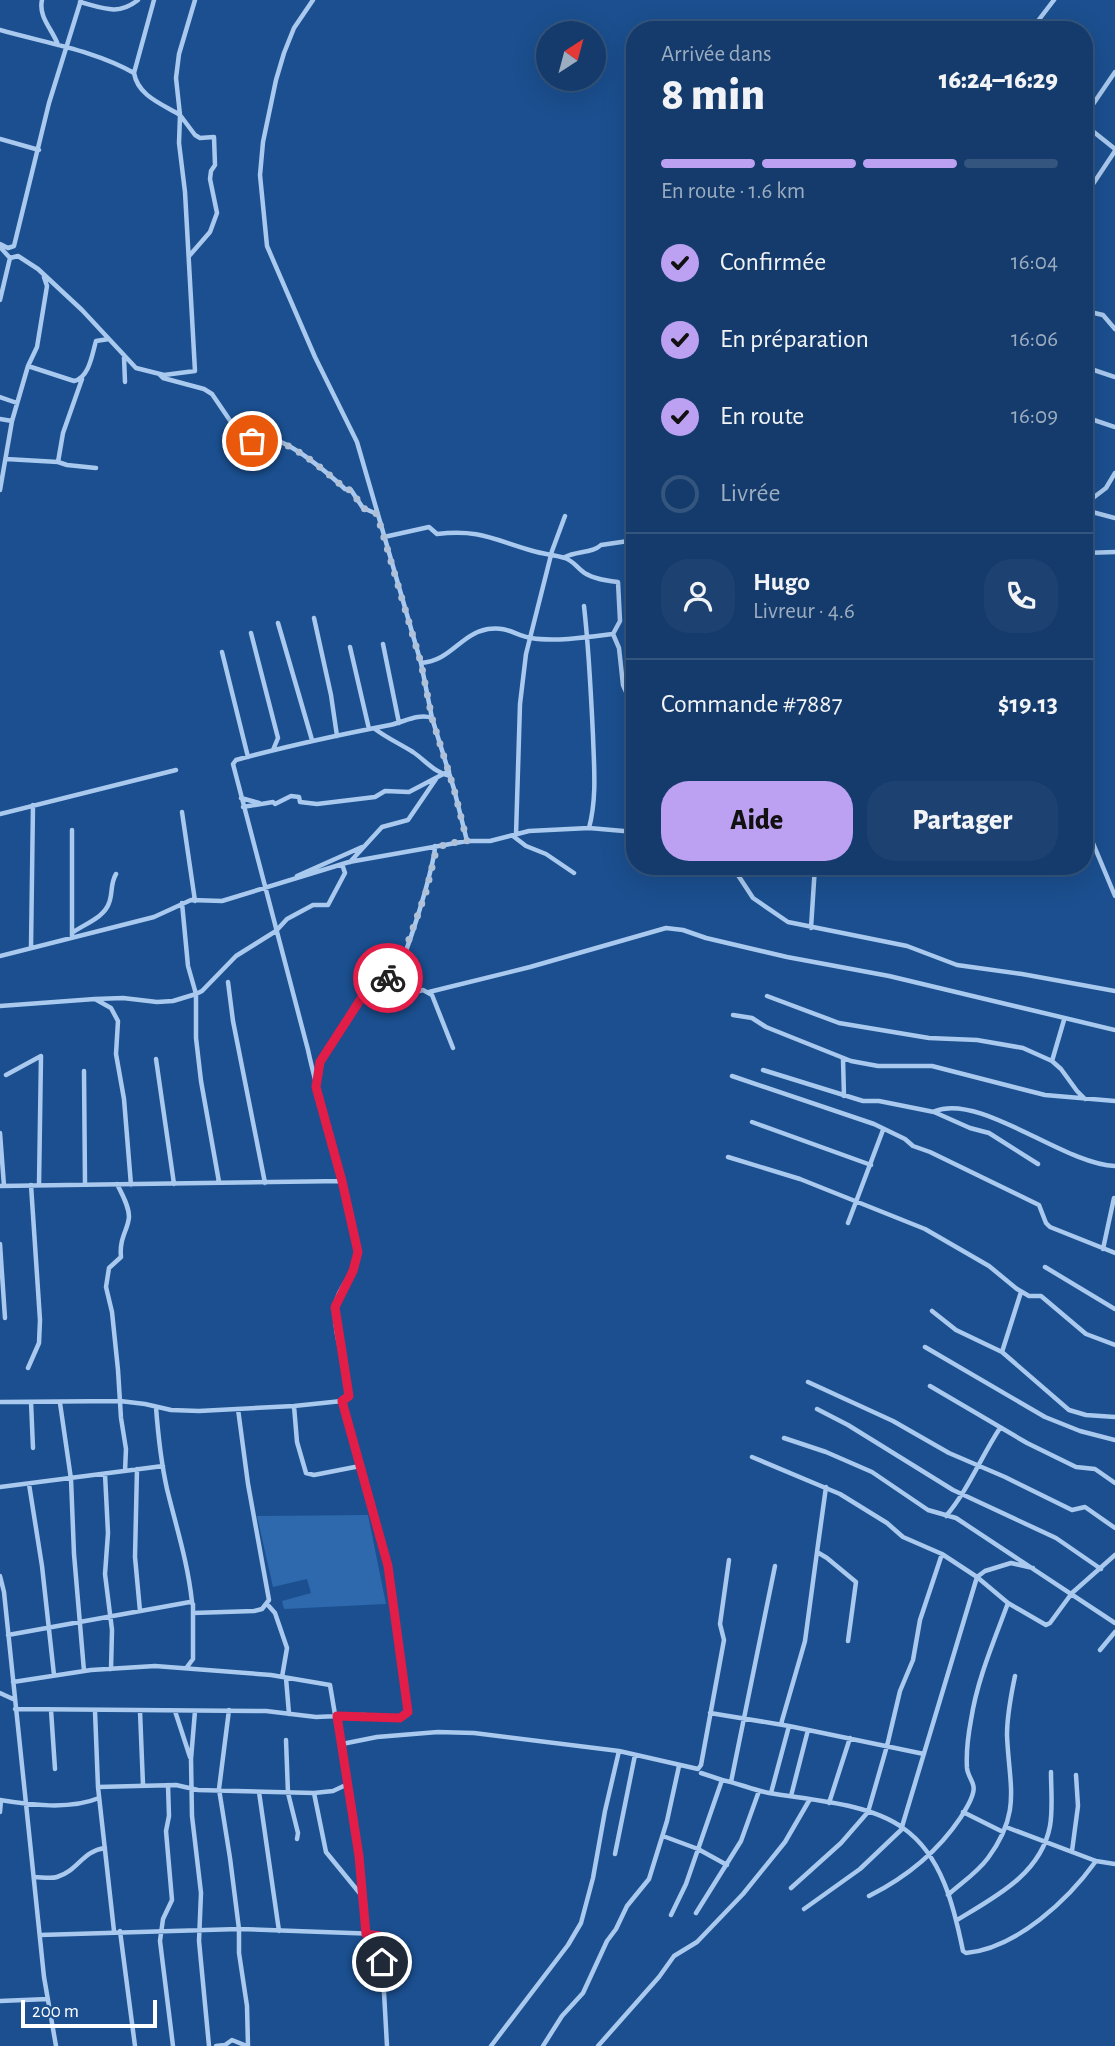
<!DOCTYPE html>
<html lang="fr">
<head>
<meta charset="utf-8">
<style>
	:root { --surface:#143b6b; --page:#1d4271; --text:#f1f3f6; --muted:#9dadc1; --line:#33557e; --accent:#bca0f2 }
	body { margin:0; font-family:"Alegreya Sans",sans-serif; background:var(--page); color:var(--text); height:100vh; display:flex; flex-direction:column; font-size:26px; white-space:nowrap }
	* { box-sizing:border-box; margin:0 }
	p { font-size:23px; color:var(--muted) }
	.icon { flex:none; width:38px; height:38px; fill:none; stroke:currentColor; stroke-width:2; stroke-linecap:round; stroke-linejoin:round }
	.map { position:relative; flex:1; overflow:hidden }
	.panel { position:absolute; left:626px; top:21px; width:467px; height:854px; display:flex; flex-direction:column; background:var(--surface); border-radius:28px; box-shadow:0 7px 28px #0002,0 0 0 2px var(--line) }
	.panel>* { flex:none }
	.needle { width:46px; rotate:36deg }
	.tools { position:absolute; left:536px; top:21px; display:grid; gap:14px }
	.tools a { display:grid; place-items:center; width:70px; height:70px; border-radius:50%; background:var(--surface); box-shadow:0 7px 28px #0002,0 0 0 2px var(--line); font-size:35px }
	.scale { position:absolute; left:21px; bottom:18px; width:136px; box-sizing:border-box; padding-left:7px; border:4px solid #fff; border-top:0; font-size:19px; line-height:24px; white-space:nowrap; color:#fff; -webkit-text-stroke:5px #1b4f8f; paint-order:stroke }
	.pin { position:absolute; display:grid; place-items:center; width:60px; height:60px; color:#fff; margin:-30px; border:4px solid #fff; border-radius:50%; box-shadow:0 2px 7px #0007 }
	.courier { position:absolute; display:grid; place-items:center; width:70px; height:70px; margin:-35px; border:5px solid #e11d48; border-radius:50%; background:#fff; color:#222; box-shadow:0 2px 9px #0007 }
	.overview em { font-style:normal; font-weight:800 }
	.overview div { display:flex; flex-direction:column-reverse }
	.overview { display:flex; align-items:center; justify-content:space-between; height:119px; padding:0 35px }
	h1 { font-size:46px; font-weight:800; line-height:52px }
	.bar { display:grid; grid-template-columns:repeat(4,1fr); gap:10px 7px; align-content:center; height:84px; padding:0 35px }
	.bar i { height:9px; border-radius:5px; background:var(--line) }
	.bar .selected { background:var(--accent) }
	.bar p { grid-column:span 4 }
	.line { display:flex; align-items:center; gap:18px; padding:0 35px; border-top:2px solid var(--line) }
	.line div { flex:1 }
	.round { display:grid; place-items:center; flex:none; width:74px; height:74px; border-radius:28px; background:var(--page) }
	ol { padding:0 35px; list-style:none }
	li { display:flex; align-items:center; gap:21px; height:77px }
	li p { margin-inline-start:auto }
	li .icon { padding:7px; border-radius:50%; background:var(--accent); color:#111; stroke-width:4 }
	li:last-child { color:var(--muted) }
	li i { width:38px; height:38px; border:4px solid var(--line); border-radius:50% }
	.action { display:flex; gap:14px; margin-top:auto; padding:14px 35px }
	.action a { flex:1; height:80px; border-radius:28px; background:var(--accent); color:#111; font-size:28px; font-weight:800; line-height:80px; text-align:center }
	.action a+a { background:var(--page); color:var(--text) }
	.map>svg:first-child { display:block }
</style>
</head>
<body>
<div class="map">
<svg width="1115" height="2046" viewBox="0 0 1115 2046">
	<rect width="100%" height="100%" fill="#1b4f8f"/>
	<path fill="#2e69ad" d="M368 1515 386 1604 284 1609 282 1601 311 1593 307 1579 273 1587 257 1516Z"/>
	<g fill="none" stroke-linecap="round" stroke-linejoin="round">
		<path stroke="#a9c9ee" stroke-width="4.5" d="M42 0C38 17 53 30 58 45
			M313 0 294 28 284 53 276 80 263 142 260 175 267 246 315 357 357 442 421 663 432 718 454 789 467 841
			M80 2C103 8 118 16 138 0
			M0 30C45 43 94 50 134 73 138 96 162 104 180 115L179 143 185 192 195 371 164 375 136 368 82 310 38 269 18 256 10 258 0 247
			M1031 30 1054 0
			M134 73 154 0
			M1085 116 1115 72
			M1085 125 1115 149
			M0 139 39 150
			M1085 196 1115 151
			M0 244 8 248 14 246 49 103 81 0
			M190 255 210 232 217 213 210 179 211 171 215 165 214 137 200 138 195 135 180 115 176 78 179 54 195 0
			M0 300 10 258
			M1085 307 1090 312 1103 315 1115 329
			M124 357 125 382
			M28 366 74 381C89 378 92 355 96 341L109 339
			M1085 367 1115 377
			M159 374 163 378 204 389 212 394 231 422 249 440C257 440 264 438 271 439 293 443 329 474 345 489L351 490 363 508 377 514
			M0 397 17 403
			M1085 417 1115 427
			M0 419 12 421
			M6 459 58 462 67 465 96 468
			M58 462 63 433 82 379
			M0 490 12 421 28 366 37 347 47 286 44 277
			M1085 504 1106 488 1115 473
			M1085 510 1115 518
			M384 537 429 527 437 534C480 529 494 540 533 551 543 554 555 555 565 558 573 561 576 566 582 571 590 578 608 581 618 582L620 621 613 634
			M1085 553 1115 552
			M565 557C576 551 593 553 601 545L635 540
			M314 618 331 695 337 736
			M278 623 312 740
			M251 633 278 738 273 750
			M613 634 619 648 623 685 635 712
			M383 644 399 723
			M350 647 369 729
			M222 652 248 757
			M421 663C451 661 460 634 488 629 507 626 515 635 531 638 555 642 589 637 613 634
			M375 729C387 738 400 744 413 752 426 761 435 773 450 776
			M241 798 259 803
			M243 807 273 802 275 804 291 796 299 797 300 802 317 804 375 797 385 791 409 792 449 771
			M182 812 195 901
			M0 814 176 770
			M1085 824 1115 896
			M589 828 635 832
			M516 835 520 704 526 654 552 551 565 516
			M513 836 526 846 546 854 574 873
			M350 862 382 827 408 820 436 779
			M732 866 753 898 788 922 907 946 957 965 1022 974 1115 991
			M297 876 362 847
			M182 903 188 966 196 994V1038L201 1081 219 1182
			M811 928 815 866
			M72 933C84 924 104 918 109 903 113 893 110 884 116 874
			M72 937V830
			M31 947 33 805
			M0 956 154 917 191 900 222 901 349 862 467 841H490L529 831 589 828C597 798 594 767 593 736 591 693 589 650 584 606
			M228 982 233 1021 265 1183
			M388 987 399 996 423 990 432 995 453 1048
			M383 989V985L402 957
			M429 992 530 967 666 928 683 930 706 938 787 957 889 976 1115 1030
			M767 996 839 1023 929 1038 977 1040 1023 1048 1052 1061 1061 1069 1077 1091 1085 1099
			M95 999 123 998 157 1002 173 1001 196 994 202 991 236 956 276 931 287 919 313 905H328L345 873 342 864
			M0 1006 95 999 111 1008 118 1021 116 1054 124 1099 131 1185
			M733 1015 752 1018 766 1027 851 1061 878 1066H932L1045 1095 1115 1101
			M156 1059 174 1184
			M843 1059 844 1096
			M1052 1061 1064 1020
			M763 1070 863 1101H879L934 1112 970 1128 989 1133 1038 1164
			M84 1071 85 1183
			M6 1075 41 1056 39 1185
			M732 1076 874 1124 905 1139 913 1146 930 1152 1039 1205 1046 1223 1050 1227 1115 1253
			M316 1082 320 1062 362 997 363 990C371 992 380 993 388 987 401 978 435 865 435 846
			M935 1111C981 1093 1063 1164 1115 1166
			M752 1122 871 1165
			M0 1133 4 1186
			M728 1157 800 1179 925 1229 989 1266 1017 1289 1029 1296H1041L1086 1334 1115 1345
			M117 1184C122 1194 129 1206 129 1217 128 1230 119 1238 121 1257L109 1268 106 1287 112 1312 118 1370 121 1418 126 1449 125 1471
			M0 1186 343 1181
			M848 1223 883 1130
			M0 1244 5 1318
			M1103 1249 1114 1198
			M1045 1267 1115 1309
			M932 1311 956 1330 1002 1352 1069 1410 1086 1415 1115 1417
			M925 1347 1045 1417 1080 1431 1115 1440
			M1002 1352 1021 1292
			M28 1368 39 1343 40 1320 31 1185
			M808 1382 893 1421 949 1453 1005 1477 1072 1510 1085 1507 1115 1528
			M930 1386 1027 1443 1076 1467 1095 1469 1115 1483
			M0 1402 120 1401 145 1404 171 1410 199 1411 294 1406 342 1401 349 1397C347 1369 333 1333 335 1307 337 1285 360 1272 357 1248 348 1181 322 1116 308 1050L233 764 236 760C287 746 338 735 390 725 404 722 419 713 432 718
			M31 1402 33 1448
			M60 1403 71 1479 74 1554 84 1671
			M294 1406 297 1442 306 1473 314 1475 360 1466
			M156 1407C158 1434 161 1462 167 1489 176 1526 188 1563 192 1602
			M817 1409 848 1425 953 1490 1056 1538 1101 1569
			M784 1438 826 1452 872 1472 928 1510 956 1518 1115 1623
			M752 1457 840 1494 887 1523 903 1537 942 1554 977 1577 1008 1603 1046 1625 1050 1623 1072 1593 1115 1555
			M137 1469 135 1557 140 1611
			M105 1474 108 1533 105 1574 112 1630 111 1669
			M29 1484 42 1566 54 1675
			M0 1487 163 1466
			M946 1516C968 1490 981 1457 1000 1428
			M817 1552 826 1487
			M0 1576 4 1592 44 1977 56 2046
			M267 1604 275 1613 287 1648 282 1677
			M193 1613 254 1611 262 1609 269 1600 248 1484 238 1409
			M8 1635 190 1602 193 1604V1659L187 1667
			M1100 1650 1115 1632
			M286 1678 289 1714
			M13 1682 91 1670 155 1666 271 1675 330 1685 359 1856 366 1934
			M0 1693 13 1699
			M15 1709 266 1711 316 1717 363 1715 400 1718 408 1712 388 1566 342 1401
			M51 1710 55 1769
			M229 1710 219 1789 230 1858 239 1929V1953L247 2006 248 2046
			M95 1711 98 1787 114 1931
			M140 1711 143 1785
			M175 1711 190 1757
			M195 1711 191 1759 192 1816 201 1893 199 1941 209 2046
			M710 1713 789 1726 924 1754
			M781 1724 805 1641 817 1552 827 1558 856 1582 848 1641
			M286 1740 288 1793 298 1833 297 1839
			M342 1744 377 1737 438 1732 474 1733 619 1751 698 1769 701 1765 724 1640 720 1624 729 1560
			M701 1773 722 1780
			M731 1782 775 1566
			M168 1785 169 1816 166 1831 172 1900 163 1919 160 1941 173 2046
			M98 1787 176 1785 198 1790 314 1793 333 1791 348 1784
			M259 1792 279 1931
			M314 1793 326 1852 362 1896
			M771 1793 789 1726
			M791 1796 808 1730
			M0 1800C30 1805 70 1810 99 1798
			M829 1803 850 1738
			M0 1812 1 1800
			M963 1812 1003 1832
			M1006 1827 1096 1861 1115 1864
			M663 1836 698 1849 727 1865
			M1072 1851 1078 1806 1076 1775
			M615 1854 635 1755
			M34 1877C41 1877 51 1879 57 1877 79 1870 82 1851 105 1848
			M791 1888 841 1843 868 1812 887 1746 900 1691 913 1660 920 1620 942 1554
			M948 1895C961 1883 977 1873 988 1858 1022 1812 1009 1786 1007 1735 1007 1715 1011 1695 1015 1676
			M869 1896C907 1877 937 1853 961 1817 965 1810 971 1802 973 1793 976 1783 968 1778 967 1768 966 1752 968 1736 971 1720 977 1680 994 1641 1008 1603
			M804 1909 860 1869 901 1830 977 1577 985 1571 1011 1563 1033 1568
			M696 1913 741 1841 759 1791
			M671 1915 686 1884 722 1780C738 1783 753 1790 769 1793 810 1800 869 1803 903 1828 942 1855 954 1907 963 1951L966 1953C1017 1948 1068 1900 1096 1861
			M957 1920C995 1897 1041 1874 1050 1826 1053 1809 1051 1790 1051 1772
			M120 1931 135 2046
			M40 1935 239 1929 378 1934 381 1938 387 2046
			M0 2001 48 1999
			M216 2046 225 2045 232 2040 247 2046
			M491 2046 568 1945 581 1923 593 1878 605 1811 619 1751
			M543 2046 562 2016 583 1993 607 1941 616 1929 627 1906 649 1879 667 1821 679 1766
			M598 2046 659 1977 674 1956 697 1942 743 1894 785 1842 810 1799"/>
	</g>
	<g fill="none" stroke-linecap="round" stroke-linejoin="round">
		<path stroke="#afc1d8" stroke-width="7" stroke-dasharray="0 12.6" d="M252 441C258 440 264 438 269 439 290 441 330 474 345 489L351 490 363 508 377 514 421 663 432 718 454 789 467 841 444 844 435 855 426 892 403 956 388 978"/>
		<path stroke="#e11d48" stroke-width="9" d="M382 1962 380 1936 366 1934 359 1856 337 1716 400 1718 408 1712 388 1566 342 1401 349 1396 335 1307 353 1271 358 1252 342 1181 316 1087 320 1062 362 997 363 990 379 992 383 989V985L388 978"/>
	</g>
</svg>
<div class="tools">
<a><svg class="needle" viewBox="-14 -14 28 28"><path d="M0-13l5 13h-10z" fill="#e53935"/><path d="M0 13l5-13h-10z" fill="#9dadc1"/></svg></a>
</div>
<div class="scale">200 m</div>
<div class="pin" style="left:252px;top:441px;background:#ea580c"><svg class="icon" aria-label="bag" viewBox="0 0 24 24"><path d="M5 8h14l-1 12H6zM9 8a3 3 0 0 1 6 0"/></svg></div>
<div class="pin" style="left:382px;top:1962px;background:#1f2937"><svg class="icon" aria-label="home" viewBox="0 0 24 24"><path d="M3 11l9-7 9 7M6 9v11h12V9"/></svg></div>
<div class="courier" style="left:388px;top:978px"><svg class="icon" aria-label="bike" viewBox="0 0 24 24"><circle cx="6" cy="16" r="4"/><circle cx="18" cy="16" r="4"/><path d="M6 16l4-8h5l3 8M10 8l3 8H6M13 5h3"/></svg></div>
<section class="panel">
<div class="overview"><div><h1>8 min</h1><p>Arrivée dans</p></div><em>16:24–16:29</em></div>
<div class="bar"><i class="selected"></i><i class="selected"></i><i class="selected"></i><i></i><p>En route · 1.6 km</p></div>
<ol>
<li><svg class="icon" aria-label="check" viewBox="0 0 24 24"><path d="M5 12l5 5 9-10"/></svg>Confirmée<p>16:04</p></li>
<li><svg class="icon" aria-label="check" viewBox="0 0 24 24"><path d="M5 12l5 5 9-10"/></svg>En préparation<p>16:06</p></li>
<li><svg class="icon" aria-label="check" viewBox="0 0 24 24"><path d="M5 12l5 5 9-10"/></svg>En route<p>16:09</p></li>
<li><i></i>Livrée</li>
</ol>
<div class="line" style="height:126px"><a class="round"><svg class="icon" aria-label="person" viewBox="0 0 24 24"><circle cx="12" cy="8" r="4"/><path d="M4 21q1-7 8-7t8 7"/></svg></a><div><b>Hugo</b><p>Livreur · 4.6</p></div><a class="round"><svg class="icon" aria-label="phone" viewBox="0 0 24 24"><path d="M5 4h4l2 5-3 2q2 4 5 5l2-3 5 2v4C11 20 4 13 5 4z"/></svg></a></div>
<div class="line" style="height:91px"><div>Commande #7887</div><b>$19.13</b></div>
<div class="action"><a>Aide</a><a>Partager</a></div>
</section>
</div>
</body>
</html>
